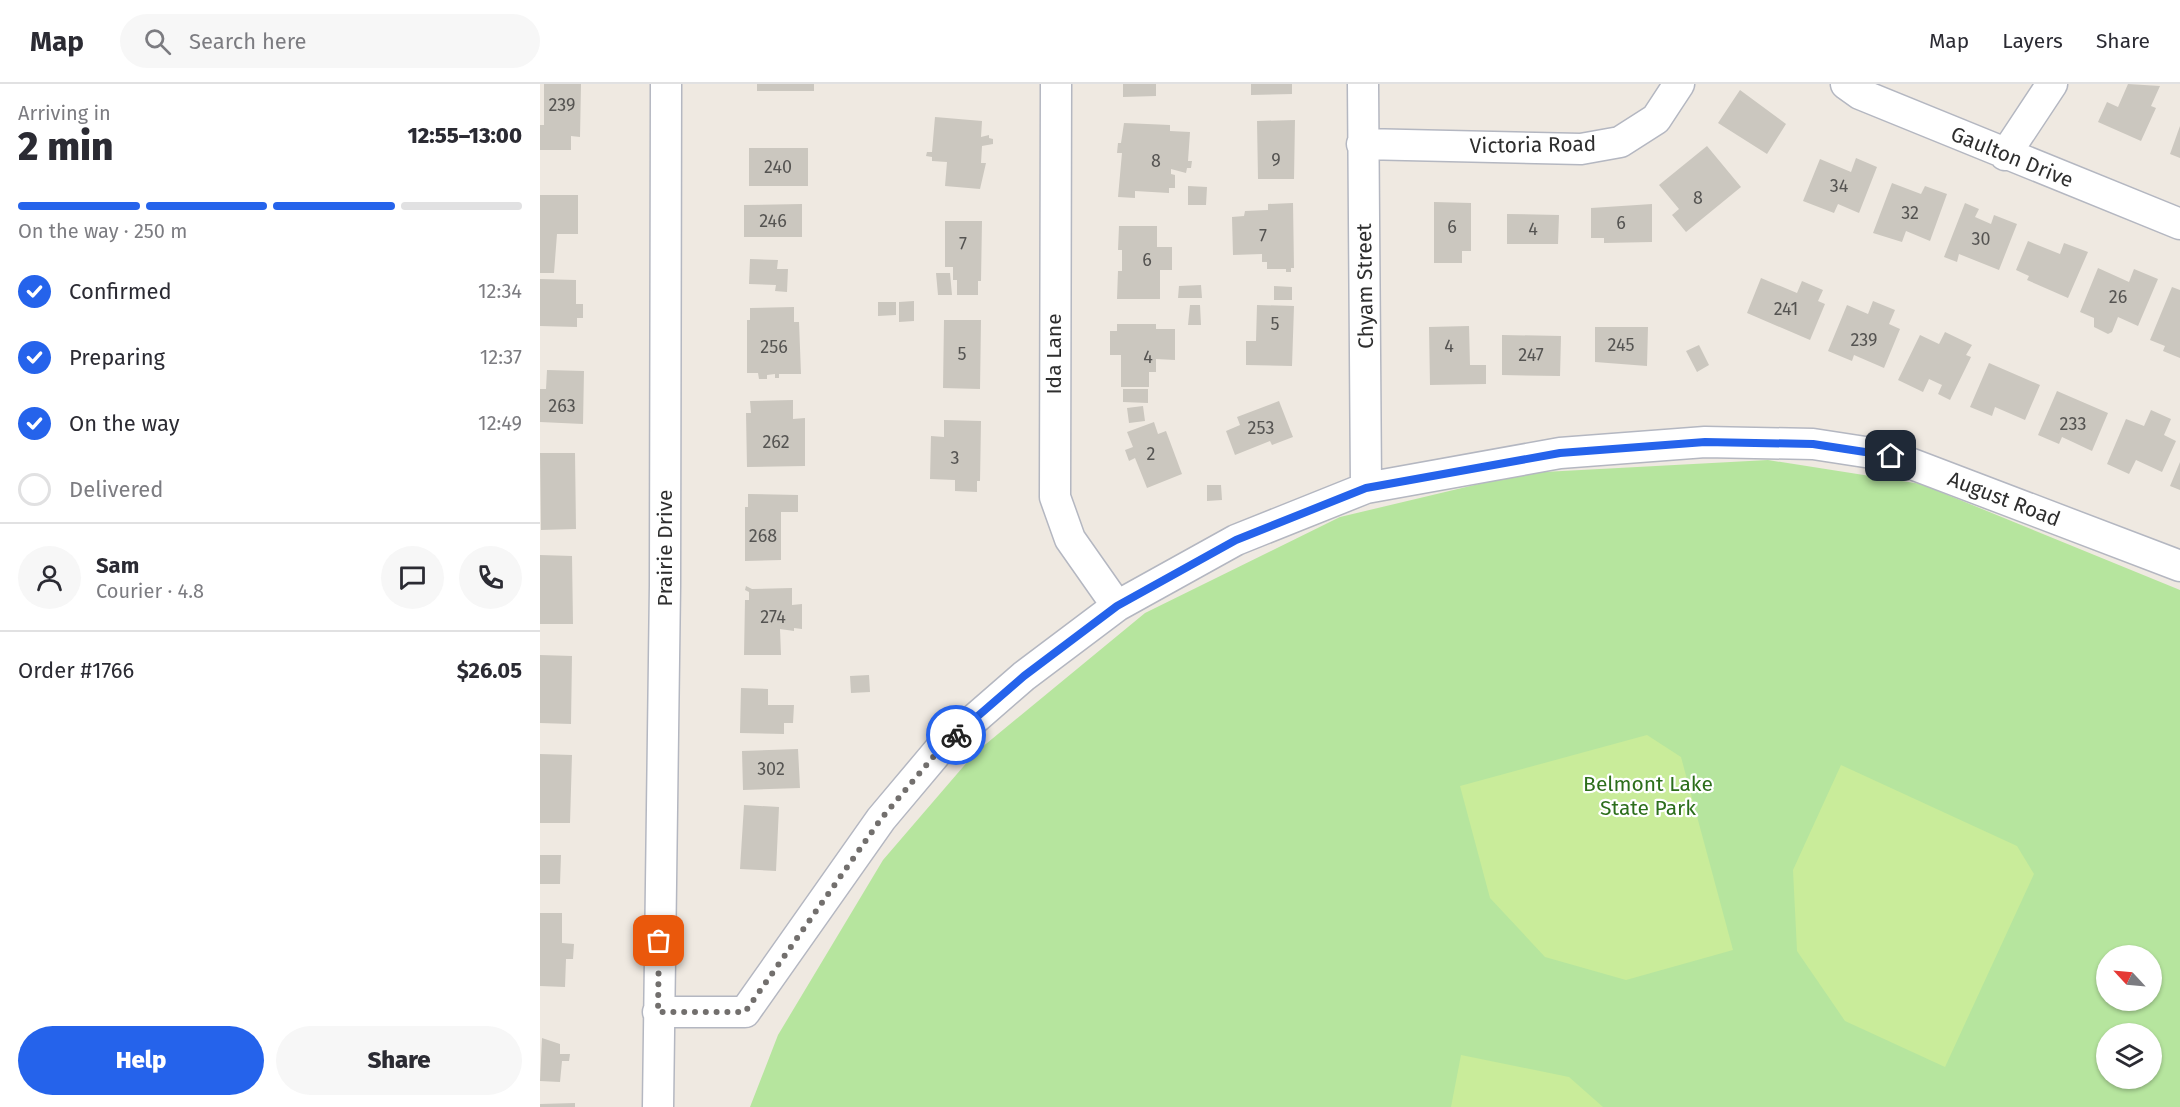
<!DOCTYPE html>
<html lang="en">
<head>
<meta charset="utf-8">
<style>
	:root { --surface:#fff; --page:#f7f7f7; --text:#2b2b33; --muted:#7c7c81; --line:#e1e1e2; --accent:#2563eb }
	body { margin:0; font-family:"Fira Sans",sans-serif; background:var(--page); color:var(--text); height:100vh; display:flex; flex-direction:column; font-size:22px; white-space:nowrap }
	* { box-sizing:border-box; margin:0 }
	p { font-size:20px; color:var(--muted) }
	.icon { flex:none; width:33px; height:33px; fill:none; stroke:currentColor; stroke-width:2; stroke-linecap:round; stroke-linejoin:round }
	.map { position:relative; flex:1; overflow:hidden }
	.sheet { display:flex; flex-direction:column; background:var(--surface); width:540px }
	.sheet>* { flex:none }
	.needle { width:39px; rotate:296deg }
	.buttons { position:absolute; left:1556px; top:861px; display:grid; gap:12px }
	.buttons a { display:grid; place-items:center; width:66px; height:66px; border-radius:50%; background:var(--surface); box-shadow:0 2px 4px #0004; font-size:30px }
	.pin { position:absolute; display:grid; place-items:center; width:51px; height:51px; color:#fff; margin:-26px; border-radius:12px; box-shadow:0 3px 9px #0006 }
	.courier { position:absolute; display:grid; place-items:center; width:60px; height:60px; margin:-30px; border:4px solid #2563eb; border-radius:50%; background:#fff; color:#222; box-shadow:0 2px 8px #0007 }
	.overview em { font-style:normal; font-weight:800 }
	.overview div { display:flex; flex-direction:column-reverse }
	.overview { display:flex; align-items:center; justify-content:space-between; height:102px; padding:0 18px }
	h1 { font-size:39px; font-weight:800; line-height:45px }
	.bar { display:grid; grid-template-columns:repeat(4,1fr); gap:9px 6px; align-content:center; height:72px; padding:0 18px }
	.bar i { height:8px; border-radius:4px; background:var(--line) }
	.bar .active { background:var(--accent) }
	.bar p { grid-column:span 4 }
	.line { display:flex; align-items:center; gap:15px; padding:0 18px; border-top:2px solid var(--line) }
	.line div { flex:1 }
	.round { display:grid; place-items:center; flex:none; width:63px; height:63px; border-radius:32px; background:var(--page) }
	ol { padding:0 18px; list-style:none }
	li { display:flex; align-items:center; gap:18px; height:66px }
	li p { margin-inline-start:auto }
	li .icon { padding:6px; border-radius:50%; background:var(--accent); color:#fff; stroke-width:4 }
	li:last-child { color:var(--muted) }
	li i { width:33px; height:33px; border:3px solid var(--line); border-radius:50% }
	.cta { display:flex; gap:12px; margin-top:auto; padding:12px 18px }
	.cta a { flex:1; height:69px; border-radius:36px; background:var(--accent); color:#fff; font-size:24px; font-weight:800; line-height:69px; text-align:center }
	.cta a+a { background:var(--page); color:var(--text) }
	header { display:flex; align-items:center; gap:36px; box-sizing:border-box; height:84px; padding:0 30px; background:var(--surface); border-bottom:2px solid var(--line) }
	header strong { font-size:28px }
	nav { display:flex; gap:33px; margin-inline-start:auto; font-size:21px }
	.search { width:420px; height:54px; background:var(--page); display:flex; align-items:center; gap:15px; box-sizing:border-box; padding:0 21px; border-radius:33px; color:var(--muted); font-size:22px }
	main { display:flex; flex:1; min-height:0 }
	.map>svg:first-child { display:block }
</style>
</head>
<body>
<header>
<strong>Map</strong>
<div class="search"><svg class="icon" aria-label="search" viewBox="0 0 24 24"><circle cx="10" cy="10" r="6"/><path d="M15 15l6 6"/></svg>Search here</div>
<nav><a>Map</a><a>Layers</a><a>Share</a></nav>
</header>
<main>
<section class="sheet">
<div class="overview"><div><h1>2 min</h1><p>Arriving in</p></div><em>12:55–13:00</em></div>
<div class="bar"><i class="active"></i><i class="active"></i><i class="active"></i><i></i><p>On the way · 250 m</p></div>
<ol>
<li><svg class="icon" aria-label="check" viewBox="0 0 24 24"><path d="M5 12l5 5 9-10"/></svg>Confirmed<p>12:34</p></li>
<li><svg class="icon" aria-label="check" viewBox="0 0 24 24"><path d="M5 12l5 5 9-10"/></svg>Preparing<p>12:37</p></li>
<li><svg class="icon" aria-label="check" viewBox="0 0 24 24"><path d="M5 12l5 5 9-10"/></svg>On the way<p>12:49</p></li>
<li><i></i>Delivered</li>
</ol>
<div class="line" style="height:108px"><a class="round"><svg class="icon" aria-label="person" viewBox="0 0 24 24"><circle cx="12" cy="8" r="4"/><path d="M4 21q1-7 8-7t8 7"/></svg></a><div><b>Sam</b><p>Courier · 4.8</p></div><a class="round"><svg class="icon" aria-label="chat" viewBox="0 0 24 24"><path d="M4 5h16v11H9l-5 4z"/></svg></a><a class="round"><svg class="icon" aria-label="phone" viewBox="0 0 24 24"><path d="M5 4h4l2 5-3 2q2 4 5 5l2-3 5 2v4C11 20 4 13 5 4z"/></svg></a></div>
<div class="line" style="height:78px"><div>Order #1766</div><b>$26.05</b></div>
<div class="cta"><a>Help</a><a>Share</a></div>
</section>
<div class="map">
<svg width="1640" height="1023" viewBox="0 0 1640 1023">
	<rect width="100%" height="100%" fill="#efe9e1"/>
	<path fill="#b6e59e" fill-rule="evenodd" d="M1228 376 1381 400 1640 506V1023H210L238 951 343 776 435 669 605 529 800 433 985 389ZM1566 872H1611V916H1566ZM1566 950H1611V994H1566Z"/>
	<path fill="#c9ec9a" d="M1107 651 1141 673 1193 866 1086 896 1005 873 950 814 920 702Z
		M1301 681 1477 762 1494 790 1405 983 1305 937 1257 867 1253 786Z
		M921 971 1029 993 1063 1023H911Z"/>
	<path fill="#cbc7bf" d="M4 0H41L40 53 31 52V66H0V41H4Z
		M217 0H274V7H217Z
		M583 0H616V12L583 13Z
		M711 0H752V10L711 11Z
		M1588 0 1620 2 1611 22 1616 24 1601 57 1558 38 1567 18 1578 23Z
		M1200 6 1246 40 1227 70 1178 39Z
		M395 33 442 37 441 53 449 51V54L453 55V60L442 62 441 79H446L440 105 405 102 407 78 392 77V73L386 72 387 68H392Z
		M755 36 754 95H718L717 37Z
		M584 39 630 41V47L650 48 648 77H652L651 84H647L646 89 631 85V90L635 91V104H629V109L595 107V114L578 113 582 69H577L578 59H581Z
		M1640 42V74L1630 70Z
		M1167 62 1201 103 1146 148 1132 131 1139 125 1119 101Z
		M209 64H268V102H209Z
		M1316 74 1337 83 1319 129 1298 120 1294 129 1263 117 1280 75 1311 88Z
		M1352 99 1381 110 1385 102 1407 110 1390 157 1366 147 1362 158 1333 149Z
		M648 102 667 103 666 121H648Z
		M0 111H38V150H17L14 189H0Z
		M894 118 931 119V167H922V179H894Z
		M753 119 754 184H751V188H746V185H727V178H722V170L693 171 692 133 704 132 705 127 728 126V120Z
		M1425 119 1439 125 1435 133 1451 140 1454 131 1477 140 1459 186 1419 170 1417 178 1404 173Z
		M262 120V153H204V121Z
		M1112 120V158L1064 159V154H1051V124Z
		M967 130 1019 131 1018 160H967Z
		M405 137H442L441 197H438V211H417V196H413V183H405Z
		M579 142H617V163H632V186H620V215H577L578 187H582V166H578Z
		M1488 157 1520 170 1524 159 1548 168 1528 214 1487 196 1489 192 1476 186Z
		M210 175 238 176 237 185H248L247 208 235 207 236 201 209 200Z
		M1558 184 1589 198 1594 185 1618 195 1598 242 1578 233 1572 248 1568 250 1554 243V234L1540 228Z
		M396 189H410L412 211H398Z
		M1221 194 1257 209 1262 197 1283 206 1278 217 1285 220 1270 256 1207 229Z
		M0 195 36 196V220H43V234H37V243L0 242Z
		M661 201 662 214H638L639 202Z
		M734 202 752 203V216H734Z
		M1632 203 1640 206V274L1623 267 1625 262 1610 256Z
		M374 217V237L359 238V218Z
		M1333 217 1355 226 1349 240 1360 245 1344 284 1314 271 1312 277 1288 267 1307 221 1328 230Z
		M338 218H356V231L338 232Z
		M650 221H660L661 241H648Z
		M717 221 754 222 752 282 706 281V257H716Z
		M254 223V238H259L261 290H239V294H235V290L227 291V295H219L218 289H207V236H210V224Z
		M404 236H441L440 305 403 304Z
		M577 240H616V245H635V276L616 275V288H609V303H581V271H570V247H577Z
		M929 242 930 281H946V300L890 301 889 243Z
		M1055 243H1108L1107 282 1055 278Z
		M1405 248 1432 261 1426 271 1431 273 1410 316 1398 310 1402 301 1389 295 1383 308 1358 296 1380 251 1399 260Z
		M962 251 1021 252 1020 292 962 291Z
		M1159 261 1169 281 1157 288 1146 267Z
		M1449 279 1500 301 1485 336 1455 323 1452 332 1430 323Z
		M7 286 44 287 43 340 0 338V305H6Z
		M583 305H608V319L583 318Z
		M1517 307 1568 329 1552 367 1522 353 1519 360 1498 351Z
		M253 316V335L265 334V382L207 383 206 329H211L210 317Z
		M739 317 753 353 732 361 730 357 695 371 686 347 700 341 697 333Z
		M603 322 605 337 589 339 587 324Z
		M1611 326 1631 335 1624 351 1636 357 1622 388 1596 376 1589 390 1567 380 1586 335 1604 342Z
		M404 336 441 337 440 397H437V408L415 407V396L390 395 391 352 404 353Z
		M614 338 618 350 626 347 642 390 607 404 595 374 589 377 585 366 593 363 587 348Z
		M0 369H35L36 445 1 446Z
		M1640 378V406L1630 402Z
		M667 401H681L682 416 667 417Z
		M208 410 258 411V428H241V476L205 477V423H208Z
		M0 471 32 472 33 540H0Z
		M206 502 212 505 252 504V521L262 520V545L254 544V547L240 545 241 571H204L205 516H209V508L205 506Z
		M0 571 32 572 31 640 0 639Z
		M329 591 330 608 311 609 310 592Z
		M201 604 228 605V621H254L253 639H244V650L200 649Z
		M258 665 260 704 203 706 202 667Z
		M0 670 32 671 30 739H0Z
		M204 721 239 723 236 787 200 785Z
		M0 771H21L20 800H0Z
		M0 829H22V859L34 860 33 875H26L25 903 0 902Z
		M2 954 20 960V970H30L29 977H22L20 998 0 997Z
		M35 1019V1023H0V1020Z"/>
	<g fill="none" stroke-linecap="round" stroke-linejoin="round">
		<defs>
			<path id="minor" d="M516 0 515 413 530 455 577 522
				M823 0 826 404
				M1306 0 1320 10 1640 140
				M822 60 1041 65 1080 58 1116 35 1139 0
				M1465 71 1512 0
				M118 928H205L341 735 399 666 484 592 577 522 696 456 826 404 1020 369 1165 358 1273 360 1351 372 1640 482
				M118 1023 125 501 126 0"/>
		</defs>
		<use href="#minor" stroke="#b4b7c1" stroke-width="33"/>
		<use href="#minor" stroke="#fff" stroke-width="30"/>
	</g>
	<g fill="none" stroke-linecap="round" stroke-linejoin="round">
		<path stroke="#726f6d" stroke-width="6" stroke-dasharray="0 10.8" d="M119 857 118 928H205L341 735 399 666 416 651"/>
		<path stroke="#2563eb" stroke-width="8" d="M416 651 484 592 577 522 696 456 826 404 1020 369 1165 358 1273 360 1351 372"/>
	</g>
	<g text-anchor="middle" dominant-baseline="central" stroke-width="4.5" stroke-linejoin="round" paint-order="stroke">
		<g font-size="18" fill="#555452">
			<text x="22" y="21">239</text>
			<text x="736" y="76">9</text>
			<text x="616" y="77">8</text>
			<text x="238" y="83">240</text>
			<text x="1299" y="102">34</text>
			<text x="1158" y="114">8</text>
			<text x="1370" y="129">32</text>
			<text x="233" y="137">246</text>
			<text x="1081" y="139">6</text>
			<text x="912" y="143">6</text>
			<text x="993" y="145">4</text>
			<text x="723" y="152">7</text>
			<text x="1441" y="155">30</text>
			<text x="423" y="160">7</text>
			<text x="607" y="176">6</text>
			<text x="1578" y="213">26</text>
			<text x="1246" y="225">241</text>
			<text x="735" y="240">5</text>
			<text x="1324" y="256">239</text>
			<text x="1081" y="261">245</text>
			<text x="909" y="262">4</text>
			<text x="234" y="263">256</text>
			<text x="422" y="270">5</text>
			<text x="991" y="271">247</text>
			<text x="608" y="273">4</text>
			<text x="22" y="322">263</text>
			<text x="1533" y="340">233</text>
			<text x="721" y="344">253</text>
			<text x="236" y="358">262</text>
			<text x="611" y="370">2</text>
			<text x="415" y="374">3</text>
			<text x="223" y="452">268</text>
			<text x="233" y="533">274</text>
			<text x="231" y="685">302</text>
		</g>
		<g font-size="21" fill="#2e2e2e" stroke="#fff">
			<text transform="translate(993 61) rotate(-1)">Victoria Road</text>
			<text transform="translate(1472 73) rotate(22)">Gaulton Drive</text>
			<text transform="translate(825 202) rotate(-91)">Chyam Street</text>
			<text transform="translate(514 270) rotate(-90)">Ida Lane</text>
			<text transform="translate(1464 415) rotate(21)">August Road</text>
			<text transform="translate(125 464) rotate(-90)">Prairie Drive</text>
		</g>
		<g font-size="21" fill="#2c6e1b" stroke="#fff">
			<text x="1108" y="700">Belmont Lake<tspan x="1108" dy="24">State Park</tspan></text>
		</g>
	</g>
</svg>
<div class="buttons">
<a><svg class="needle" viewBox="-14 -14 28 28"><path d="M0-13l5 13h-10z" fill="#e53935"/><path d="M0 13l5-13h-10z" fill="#7c7c81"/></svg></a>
<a><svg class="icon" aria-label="layers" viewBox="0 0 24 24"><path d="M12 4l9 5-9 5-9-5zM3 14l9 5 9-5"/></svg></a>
</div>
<div class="pin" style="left:119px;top:857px;background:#ea580c"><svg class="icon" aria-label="bag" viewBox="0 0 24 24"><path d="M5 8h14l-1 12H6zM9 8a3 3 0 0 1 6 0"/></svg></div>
<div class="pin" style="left:1351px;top:372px;background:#1f2937"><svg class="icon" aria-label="home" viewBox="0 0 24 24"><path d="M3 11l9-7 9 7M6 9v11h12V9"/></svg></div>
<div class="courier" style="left:416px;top:651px"><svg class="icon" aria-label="bike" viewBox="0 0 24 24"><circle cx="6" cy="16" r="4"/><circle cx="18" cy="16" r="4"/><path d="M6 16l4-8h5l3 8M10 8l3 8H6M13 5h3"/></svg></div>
</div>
</main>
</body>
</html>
